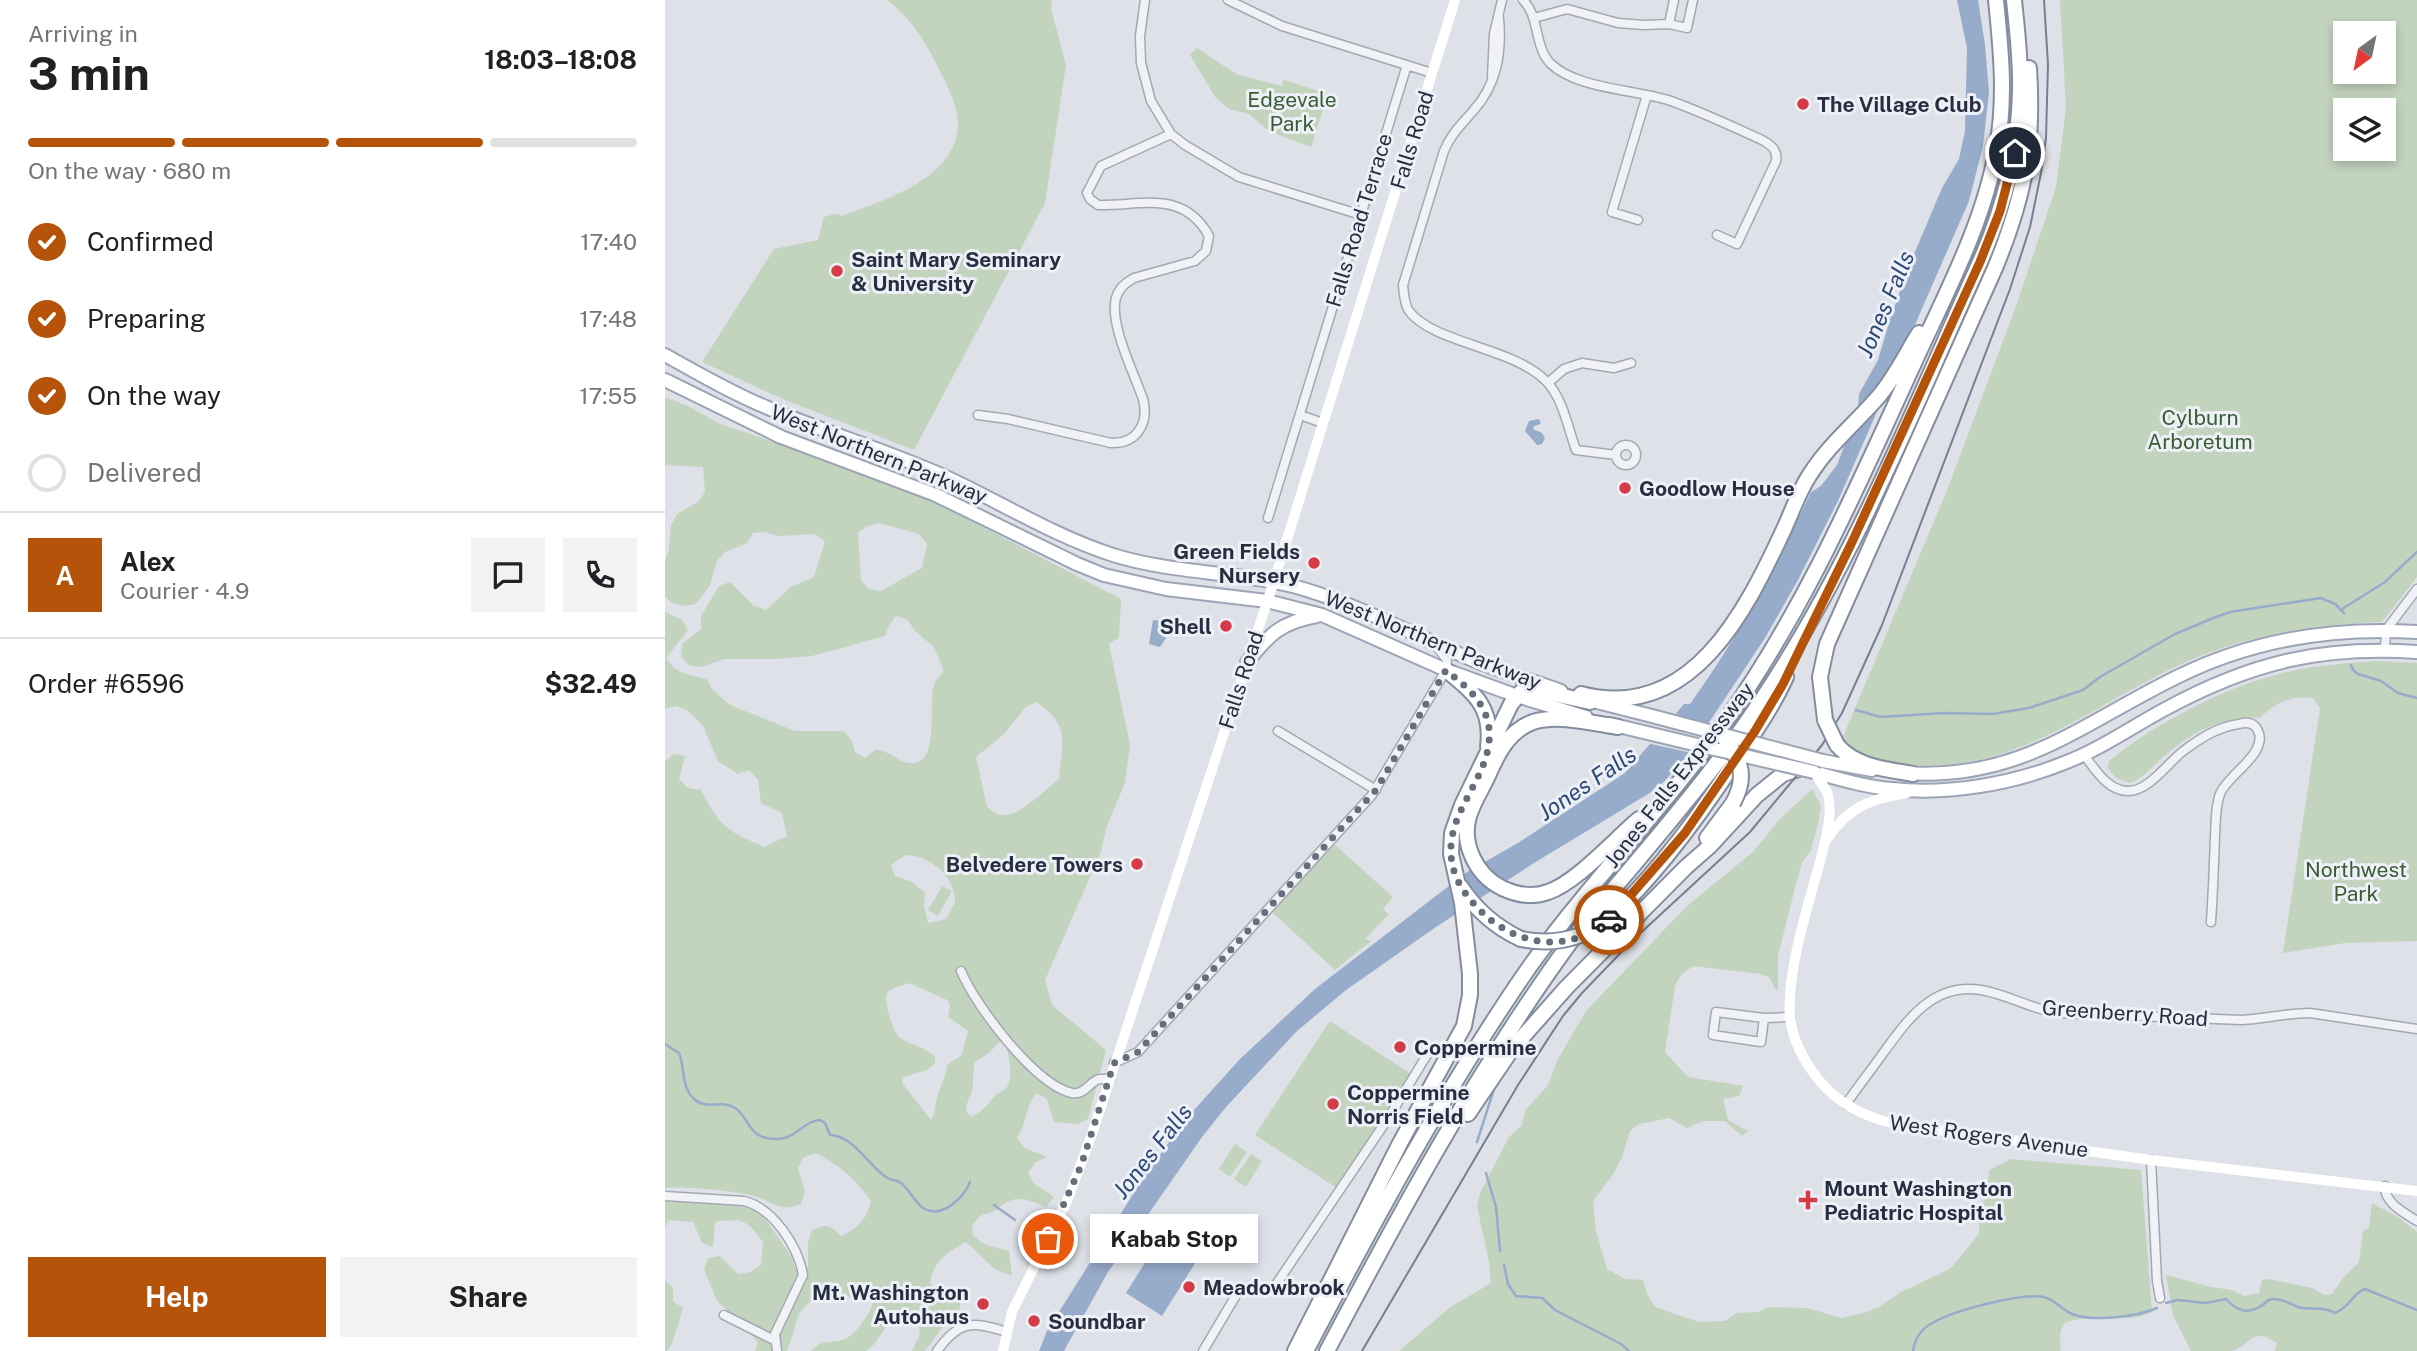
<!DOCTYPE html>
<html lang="en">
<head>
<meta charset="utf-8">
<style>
	:root { --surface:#fff; --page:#f2f2f2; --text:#202124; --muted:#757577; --line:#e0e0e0; --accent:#b45309 }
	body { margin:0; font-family:"Public Sans",sans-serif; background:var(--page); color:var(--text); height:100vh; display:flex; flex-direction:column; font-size:26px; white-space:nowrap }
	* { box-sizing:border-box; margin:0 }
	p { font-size:23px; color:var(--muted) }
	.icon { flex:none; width:38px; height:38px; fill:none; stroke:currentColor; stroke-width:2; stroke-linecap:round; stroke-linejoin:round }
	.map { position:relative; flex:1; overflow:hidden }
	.panel { display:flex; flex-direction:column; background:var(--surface); width:665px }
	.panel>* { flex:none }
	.needle { width:46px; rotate:213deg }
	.tools { position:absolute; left:1668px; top:21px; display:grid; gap:14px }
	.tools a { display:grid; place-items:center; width:63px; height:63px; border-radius:0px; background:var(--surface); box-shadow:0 4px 10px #0003; font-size:35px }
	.pin { position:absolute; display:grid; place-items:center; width:60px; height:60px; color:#fff; margin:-30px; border:4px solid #fff; border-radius:50%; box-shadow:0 2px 7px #0007 }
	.courier { position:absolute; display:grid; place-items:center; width:70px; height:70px; margin:-35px; border:5px solid #b45309; border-radius:50%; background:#fff; color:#222; box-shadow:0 2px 9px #0007 }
	.bubble { position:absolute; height:49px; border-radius:0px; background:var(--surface); box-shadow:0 4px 10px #0003; font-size:23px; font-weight:700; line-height:49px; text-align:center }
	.head em { font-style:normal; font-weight:700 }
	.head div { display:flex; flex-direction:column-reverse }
	.head { display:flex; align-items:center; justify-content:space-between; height:119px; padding:0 28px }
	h1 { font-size:46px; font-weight:700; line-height:52px }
	.bar { display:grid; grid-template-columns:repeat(4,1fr); gap:10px 7px; align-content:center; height:84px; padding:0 28px }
	.bar i { height:9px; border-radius:5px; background:var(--line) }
	.bar .active { background:var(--accent) }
	.bar p { grid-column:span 4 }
	.line { display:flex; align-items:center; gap:18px; padding:0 28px; border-top:2px solid var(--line) }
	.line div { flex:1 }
	.round { display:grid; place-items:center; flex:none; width:74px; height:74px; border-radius:0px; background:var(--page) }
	ol { padding:0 28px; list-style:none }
	li { display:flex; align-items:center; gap:21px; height:77px }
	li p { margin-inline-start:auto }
	li .icon { padding:7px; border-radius:50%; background:var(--accent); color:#fff; stroke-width:4 }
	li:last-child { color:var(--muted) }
	li i { width:38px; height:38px; border:4px solid var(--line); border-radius:50% }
	.primary-button { display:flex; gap:14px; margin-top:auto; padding:14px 28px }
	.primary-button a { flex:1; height:80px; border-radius:0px; background:var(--accent); color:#fff; font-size:28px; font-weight:700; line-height:80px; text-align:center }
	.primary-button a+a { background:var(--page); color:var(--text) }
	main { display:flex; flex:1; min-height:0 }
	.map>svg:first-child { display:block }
</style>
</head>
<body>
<main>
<section class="panel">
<div class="head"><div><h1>3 min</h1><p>Arriving in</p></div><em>18:03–18:08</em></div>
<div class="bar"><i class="active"></i><i class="active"></i><i class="active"></i><i></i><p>On the way · 680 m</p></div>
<ol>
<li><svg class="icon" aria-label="check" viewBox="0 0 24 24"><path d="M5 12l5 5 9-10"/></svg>Confirmed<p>17:40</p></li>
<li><svg class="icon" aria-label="check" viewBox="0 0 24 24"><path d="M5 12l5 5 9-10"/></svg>Preparing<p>17:48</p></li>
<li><svg class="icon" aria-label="check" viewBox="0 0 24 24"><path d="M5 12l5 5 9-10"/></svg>On the way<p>17:55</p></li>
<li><i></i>Delivered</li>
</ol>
<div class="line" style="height:126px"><b class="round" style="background:var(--accent);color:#fff">A</b><div><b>Alex</b><p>Courier · 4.9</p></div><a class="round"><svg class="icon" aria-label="chat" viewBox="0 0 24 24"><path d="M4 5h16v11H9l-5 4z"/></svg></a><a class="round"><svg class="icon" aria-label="phone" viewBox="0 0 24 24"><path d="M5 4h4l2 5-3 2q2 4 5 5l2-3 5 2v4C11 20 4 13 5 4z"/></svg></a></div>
<div class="line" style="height:91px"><div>Order #6596</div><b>$32.49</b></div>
<div class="primary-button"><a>Help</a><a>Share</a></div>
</section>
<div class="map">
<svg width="1752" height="1351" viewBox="0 0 1752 1351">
	<rect width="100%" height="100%" fill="#dee1e8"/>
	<path fill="#c2d3be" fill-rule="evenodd" d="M222 0H387L386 9 401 65 380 203 249 450 120 400 37 362 109 249 153 240 159 217 170 214 177 216C219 200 292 179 293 124 293 106 284 89 276 73 262 44 248 20 222 0Z
		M1395 0H1752V577L1717 622C1654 624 1594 633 1535 656 1436 696 1359 774 1244 765 1231 764 1214 765 1202 759 1193 754 1185 746 1177 739L1281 493 1350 309 1391 187 1401 107ZM1680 33H1718V72H1680ZM1680 110H1718V149H1680Z
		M532 48 571 74 616 86 619 80 663 94 646 147 604 131 584 114 564 109 550 97 525 55Z
		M0 397 25 407 55 424 239 486 456 599 454 637 444 644 465 745 460 783 441 828 436 852 380 980 387 1005 441 1050 423 1119 413 1124 389 1122 382 1099 371 1093C360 1107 362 1123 352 1138L359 1148 383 1157 371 1162 363 1172 368 1183 389 1197 381 1207C373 1204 362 1198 353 1199 338 1199 332 1215 317 1214L307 1225 308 1236 321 1245 344 1251 347 1276 330 1269 301 1242C281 1253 268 1261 265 1284L279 1291 298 1290 294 1311 277 1328 260 1351H247L255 1334 253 1322C219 1305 222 1338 201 1351H146C158 1337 169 1345 182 1338 193 1331 205 1314 208 1302L161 1292C123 1314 137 1316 122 1351H90L93 1343 80 1326 52 1301 39 1269 43 1258 55 1256 73 1274 86 1272 96 1265 98 1242C81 1219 78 1218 50 1222L48 1247 37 1243 28 1222 4 1220 0 1227V1200L68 1201 95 1212 127 1257 130 1269 143 1267V1242L147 1230C160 1224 166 1225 176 1236 192 1229 203 1218 206 1201 191 1180 174 1164 150 1153L138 1158 133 1168 140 1192 136 1204C112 1213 110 1202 89 1196 70 1191 20 1186 0 1188V762L8 754 20 756 14 779 23 788 36 790C55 827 61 830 99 847L122 836 117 813 96 803 93 780 84 770 73 774 53 761 38 726 22 710 11 706 0 709V612L17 620 23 630 1 658C11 674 24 675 42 679L47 689 65 705 130 731H179L187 741 190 752 200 758 210 750C227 751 232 762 244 763 275 767 264 708 268 689 270 681 273 677 279 671L269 647 249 630 243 620 231 616 224 625 220 636 147 656 110 659H59L37 667 25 666 16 657 17 644 36 629V616L54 586 65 582 89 606 101 610 126 587 149 577 160 541 150 534 113 536 100 532 88 533 82 543 60 552 52 561 45 585 31 604C18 607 10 606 0 597V561L4 550 6 525 12 514 33 502 40 492 38 467 2 465 0 467ZM214 523 254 534 262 544 257 568 216 591 204 589 196 580 193 533 202 526ZM371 702C406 724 397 744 394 779 382 789 357 813 342 815 334 816 328 812 322 807L311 757 338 735 361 707ZM241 855C266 856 290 876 290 903L281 919 263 923 259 906 260 893 247 882 230 876 226 865ZM244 983 282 1000 285 1005 283 1017 303 1031 297 1055 282 1065C281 1078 275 1086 272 1098 269 1106 271 1112 266 1120L237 1083 238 1078C250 1071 259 1075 270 1063V1057C259 1047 247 1045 235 1038 228 1032 217 999 223 992 228 987 238 986 244 983ZM339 1042C344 1052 349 1078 342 1087 338 1091 332 1093 328 1098 320 1107 319 1111 307 1116L302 1113C299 1104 305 1100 307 1091 309 1081 307 1072 310 1062L325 1052 333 1043Z
		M1713 661 1752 663V941L1680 943 1618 953 1655 708 1648 698C1627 695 1609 703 1595 718 1557 715 1523 734 1495 760 1485 769 1478 778 1465 783L1451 778 1443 768 1444 761C1492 722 1561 686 1622 672 1652 665 1683 663 1713 661Z
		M1147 789 1156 806 1153 824 1146 850 1137 862 1132 880 1113 956V991L1110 989 1105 978 1096 974 1028 966 1015 976 1010 986 1000 1052 1023 1077 1078 1086 1074 1096 1058 1099 1063 1120 1083 1131 1077 1136 1060 1121H1038L1022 1128 1004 1118 974 1124 965 1131 957 1157 947 1176 928 1201 931 1231 942 1269 960 1279 978 1280 982 1294 990 1307 1034 1322 1060 1321 1072 1313 1094 1312 1103 1307 1142 1308 1176 1318 1202 1312 1214 1307 1236 1292 1285 1269 1314 1234V1210L1322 1195 1324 1170 1346 1159 1476 1170 1487 1312C1465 1325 1411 1313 1399 1324 1394 1329 1395 1344 1396 1351H734L784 1308 826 1283 824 1262 812 1206 815 1193 844 1137 857 1125 860 1111 883 1085 892 1061 921 1011 1022 906 1088 852 1114 820Z
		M669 844 728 897 718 909 724 914 700 939 706 941 670 970 607 912Z
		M277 886 287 891 273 916 263 910Z
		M665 1021 746 1074 672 1188 590 1135Z
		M570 1144 582 1152 565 1177 554 1169Z
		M586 1154 597 1161 581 1187 569 1179Z
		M1707 1203 1733 1217 1752 1232V1351H1610L1612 1343C1584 1325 1586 1347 1566 1351 1554 1351 1538 1351 1526 1351L1508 1315 1501 1275 1546 1287 1567 1290 1579 1296 1594 1293 1597 1280 1604 1279 1647 1288 1660 1295 1667 1294 1679 1277 1694 1262 1698 1231 1704 1228Z
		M0 1280 8 1288V1301L18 1308 7 1344 2 1351H0Z"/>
	<path fill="#97accb" d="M1292 0H1313L1320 45 1324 92 1318 146 1304 201 1173 501 1133 580 1100 638 1051 712 1017 762 993 788 869 863 771 927 681 990 632 1031 561 1107 537 1137 443 1272 399 1351H374L382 1331 475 1183 519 1121 575 1059 650 989 802 872 853 843 960 773 1019 704H1025C1073 638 1111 565 1146 492L1156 486 1172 465 1193 409 1194 394 1213 360 1226 316 1247 259 1277 188 1294 159 1300 131 1302 48Z
		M874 419 876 424 869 426 868 429 877 433 880 438 877 444 872 445 860 431 864 421Z
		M488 620 496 621 501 638 495 647 484 644Z
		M503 1226 539 1249 497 1316 461 1293Z"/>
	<path fill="#dee1e8" d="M1007 714 1047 724 1027 753 982 743Z"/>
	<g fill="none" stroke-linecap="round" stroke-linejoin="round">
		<path stroke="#97accb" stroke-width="2.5" d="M1677 609 1720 582 1752 552
			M1686 665 1688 670 1693 674 1716 681 1733 693 1752 698
			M1191 710 1215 717 1278 713 1328 714 1364 708 1418 690 1435 677 1510 634 1546 619 1565 612 1656 598 1670 604 1679 613
			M0 1044 14 1053C20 1068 16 1087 29 1099 42 1111 56 1099 70 1108 85 1117 82 1139 111 1139 132 1139 138 1121 155 1120L160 1123 165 1135C189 1136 203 1165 221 1177 225 1180 232 1180 236 1183 245 1190 249 1202 258 1208 277 1220 299 1197 305 1182
			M812 1142 829 1089
			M821 1173 831 1207 835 1251
			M329 1205 350 1220
			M839 1265 843 1284 851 1296 877 1298 890 1310 956 1344 964 1351
			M1501 1303 1512 1300 1541 1303 1561 1299C1573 1312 1584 1315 1599 1304 1604 1300 1601 1300 1608 1299 1617 1298 1625 1304 1633 1307 1646 1311 1656 1305 1670 1313 1687 1306 1686 1294 1700 1289L1752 1310
			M1248 1351C1250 1338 1257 1328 1269 1322 1291 1310 1355 1293 1379 1297 1389 1299 1397 1310 1407 1314 1428 1322 1471 1317 1492 1308"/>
		<defs>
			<path id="street" d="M480 0 475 36 476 63 486 101 506 134 520 145 574 177 696 215
				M563 0 617 26 767 73
				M858 0C875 17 869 46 885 63 911 89 968 89 1003 100 1035 111 1066 126 1097 140 1106 145 1113 150 1111 161L1072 244 1052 235
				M834 18C837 53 832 85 808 111 796 125 786 134 779 151L738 285C739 293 739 304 744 311 769 344 849 347 882 382 898 399 903 428 911 450L951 455
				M869 18 902 9 953 23 979 25 1004 24 1022 28 1028 0
				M1004 24 1009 0
				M827 78 829 34 837 0
				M973 220 947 212 982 95
				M883 383 899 369 917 363 949 368 966 363
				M313 415 343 419 446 443C473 444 484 422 478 399 469 373 444 324 451 298 454 288 460 283 469 278L530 261 541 251 544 236C518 189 476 206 433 205L425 199 422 193 436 166 506 134
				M635 415 658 423
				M951 455a10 10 0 1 1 20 0a10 10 0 1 1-20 0Z
				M603 518 742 65
				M1720 650 1721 630 1752 589
				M613 731 711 790
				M1419 755C1430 769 1442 790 1462 791 1483 792 1502 764 1517 752 1534 739 1552 727 1574 724 1581 722 1588 722 1592 729 1606 752 1562 775 1555 794 1550 807 1551 823 1550 836 1549 865 1548 893 1546 922
				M296 971C310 1005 370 1085 407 1093 420 1095 423 1083 434 1079 435 1079 445 1079 445 1079
				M1099 1018 1096 1042 1048 1035 1051 1012 1099 1018 1125 1017
				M449 1063 473 1052 707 795 781 670 782 660 772 647
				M1181 1104C1193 1087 1206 1070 1219 1052 1243 1019 1269 982 1316 990 1342 994 1365 1009 1393 1013L1577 1020C1600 1019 1622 1013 1645 1013L1752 1029
				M1486 1160 1492 1281 1495 1298
				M1720 1186C1719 1203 1740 1213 1752 1221
				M0 1196 79 1201C108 1208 133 1246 138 1275L110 1334 112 1351
				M59 1315 109 1340
				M272 1351C294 1320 307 1321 342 1332
				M538 1351 573 1292 589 1288 608 1289 724 1117 765 1050"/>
			<path id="primary" d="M0 355C34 374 67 393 103 408 162 433 223 451 281 477 337 503 389 536 448 555 512 575 582 571 645 591 699 608 749 635 801 657 832 671 864 679 896 691
				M0 380 116 437 271 495 412 564 439 575 501 589 602 601 657 615 781 670 852 696 921 717
				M582 662C605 634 616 622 652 616
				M916 698 987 716
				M945 724 1041 747
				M1158 761 1207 770
				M1149 772C1174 779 1201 787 1227 789 1283 795 1347 784 1399 763 1436 749 1468 726 1502 708 1587 662 1656 646 1752 652
				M1239 773C1356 781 1417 723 1514 676 1589 639 1670 627 1752 632"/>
			<path id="highway" d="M781 670C809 693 828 707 823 746
				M916 694C1026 723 1081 611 1119 529 1127 512 1133 493 1144 476 1164 444 1190 424 1214 396 1230 377 1241 354 1254 333
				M1160 720 1155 677 1162 644 1330 268C1360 195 1369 147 1364 68
				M953 727C927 723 893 714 868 722 843 731 832 755 822 778 816 790 808 803 804 816 796 844 811 875 837 888 852 895 867 898 883 892 911 883 950 839 974 819
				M1172 745C1191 767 1220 769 1248 774
				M1042 838 1068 803
				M795 886C811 910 830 927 856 939
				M936 926C988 880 1033 818 1071 760 1089 733 1108 706 1121 677
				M803 1114 847 1049 901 988 1021 867 1045 846 1092 795 1118 774 1134 769
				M630 1351 734 1145 799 1026 805 995V974L797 903 786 854 787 833 797 805 846 704 856 692 871 690 925 702
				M641 1351C706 1227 772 1104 850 988 912 895 992 817 1057 726 1138 613 1191 490 1249 363 1281 293 1319 223 1332 147 1341 98 1336 49 1331 0
				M662 1351C736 1211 811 1072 904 944 927 913 953 884 977 855 1024 799 1070 743 1109 681 1193 550 1251 403 1315 262 1339 207 1354 150 1355 91 1356 61 1352 30 1349 0"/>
		</defs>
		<use href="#street" stroke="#a3a8b2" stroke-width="11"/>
		<use href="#primary" stroke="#9ca4b5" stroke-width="16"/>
		<use href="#highway" stroke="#848da0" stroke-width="18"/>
		<use href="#street" stroke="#f1f2f6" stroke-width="8"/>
		<path stroke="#fff" stroke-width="10" d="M1149 772C1154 780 1160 787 1163 795 1168 813 1161 837 1157 854 1145 900 1121 971 1125 1017 1127 1037 1136 1055 1147 1071 1166 1099 1194 1115 1226 1123L1486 1160 1752 1191
			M1162 839C1183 807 1205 799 1242 793
			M338 1351 347 1312 402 1201 427 1134 609 581 790 0"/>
		<use href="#primary" stroke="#fff" stroke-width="12"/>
		<use href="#highway" stroke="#fff" stroke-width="14"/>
		<path stroke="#767f93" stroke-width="2" d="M697 1351 853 1085 898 1016 917 993 969 939 1085 832 1157 745 1177 713 1217 625 1345 289 1365 227 1376 173 1381 138 1383 64 1379 0"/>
		<defs>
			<path id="primary-bridge" d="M987 716 1158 761
				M1041 747 1149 772"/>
			<path id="highway-bridge" d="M1160 720 1172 745
				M1057 734C1074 759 1084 774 1068 803
				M856 939C886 945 909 940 936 926"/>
		</defs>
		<use href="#primary-bridge" stroke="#9ca4b5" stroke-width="16" stroke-linecap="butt"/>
		<use href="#highway-bridge" stroke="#848da0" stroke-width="18" stroke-linecap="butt"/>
		<use href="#primary-bridge" stroke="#fff" stroke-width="12"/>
		<use href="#highway-bridge" stroke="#fff" stroke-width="14"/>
	</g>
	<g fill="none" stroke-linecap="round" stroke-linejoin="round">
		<path stroke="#666d7b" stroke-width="7" stroke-dasharray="0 12.6" d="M383 1239 416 1166 449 1063 473 1052 711 790 781 670C801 687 820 700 824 728 829 774 783 808 786 854 787 875 797 891 811 906 846 945 902 956 944 920"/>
		<path stroke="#b45309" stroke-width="9" d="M944 920 1020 833 1090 731 1118 684 1188 540 1315 262 1335 211 1350 153"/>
	</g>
	<g fill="#d53b47" stroke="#edf0f6" stroke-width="2.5">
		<circle cx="1138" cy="104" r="7"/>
		<circle cx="172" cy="271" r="7"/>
		<circle cx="960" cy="488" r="7"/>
		<circle cx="649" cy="563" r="7"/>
		<circle cx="561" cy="626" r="7"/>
		<circle cx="472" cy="864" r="7"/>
		<circle cx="735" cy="1047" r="7"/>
		<circle cx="668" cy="1104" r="7"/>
		<path d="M1139.5 1189.5h7v7h7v7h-7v7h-7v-7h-7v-7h7z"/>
		<circle cx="524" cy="1287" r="7"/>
		<circle cx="318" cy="1304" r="7"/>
		<circle cx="369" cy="1321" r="7"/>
	</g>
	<g text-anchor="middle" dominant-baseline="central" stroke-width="6" stroke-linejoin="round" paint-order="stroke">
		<g font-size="21" fill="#385c33" stroke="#edf0f6">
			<text x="627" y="99">Edgevale<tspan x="627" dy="24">Park</tspan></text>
			<text x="1535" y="417">Cylburn<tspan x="1535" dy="24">Arboretum</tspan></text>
			<text x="1691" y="869">Northwest<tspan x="1691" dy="24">Park</tspan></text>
		</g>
		<g font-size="21" font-weight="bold" fill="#262e40" stroke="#edf0f6" text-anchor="start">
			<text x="1152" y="104">The Village Club</text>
			<text x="186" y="259">Saint Mary Seminary<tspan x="186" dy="24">&amp; University</tspan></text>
			<text x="974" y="488">Goodlow House</text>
			<text x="635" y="551" text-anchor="end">Green Fields<tspan x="635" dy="24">Nursery</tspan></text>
			<text x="547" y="626" text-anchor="end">Shell</text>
			<text x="458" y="864" text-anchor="end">Belvedere Towers</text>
			<text x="749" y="1047">Coppermine</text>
			<text x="682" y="1092">Coppermine<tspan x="682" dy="24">Norris Field</tspan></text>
			<text x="1159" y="1188">Mount Washington<tspan x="1159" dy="24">Pediatric Hospital</tspan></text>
			<text x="538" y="1287">Meadowbrook</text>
			<text x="304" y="1292" text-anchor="end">Mt. Washington<tspan x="304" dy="24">Autohaus</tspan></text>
			<text x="383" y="1321">Soundbar</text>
		</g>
		<g font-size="21" fill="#262e40" stroke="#edf0f6">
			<text transform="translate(747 140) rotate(-73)">Falls Road</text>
			<text transform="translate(694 220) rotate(-73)">Falls Road Terrace</text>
			<text transform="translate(214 454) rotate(22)">West Northern Parkway</text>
			<text transform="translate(768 640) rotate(22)">West Northern Parkway</text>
			<text transform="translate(576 680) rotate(-72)">Falls Road</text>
			<text transform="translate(1014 775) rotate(-52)">Jones Falls Expressway</text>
			<text transform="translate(1460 1013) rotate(4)">Greenberry Road</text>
			<text transform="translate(1324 1136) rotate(8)">West Rogers Avenue</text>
		</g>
		<g font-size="23" font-style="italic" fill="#2e4976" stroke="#edf0f6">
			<text transform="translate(1220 304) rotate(-67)">Jones Falls</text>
			<text transform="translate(922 783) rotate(-34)">Jones Falls</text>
			<text transform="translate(487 1151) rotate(-52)">Jones Falls</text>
		</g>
	</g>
</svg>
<div class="tools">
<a><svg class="needle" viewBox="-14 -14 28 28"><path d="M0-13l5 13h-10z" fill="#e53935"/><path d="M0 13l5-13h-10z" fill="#757577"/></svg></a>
<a><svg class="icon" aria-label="layers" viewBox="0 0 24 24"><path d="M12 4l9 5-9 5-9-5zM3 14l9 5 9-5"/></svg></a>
</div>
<div class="pin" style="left:383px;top:1239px;background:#ea580c"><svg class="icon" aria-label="bag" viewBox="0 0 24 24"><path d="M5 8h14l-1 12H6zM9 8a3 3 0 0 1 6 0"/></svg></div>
<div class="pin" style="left:1350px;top:153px;background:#1f2937"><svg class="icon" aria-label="home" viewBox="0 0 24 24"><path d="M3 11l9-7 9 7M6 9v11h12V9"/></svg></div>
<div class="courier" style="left:944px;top:920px"><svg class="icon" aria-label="car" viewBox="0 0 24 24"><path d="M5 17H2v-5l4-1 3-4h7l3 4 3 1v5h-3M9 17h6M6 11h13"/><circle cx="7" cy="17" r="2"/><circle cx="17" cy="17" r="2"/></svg></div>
<div class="bubble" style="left:425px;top:1214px;width:168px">Kabab Stop</div>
</div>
</main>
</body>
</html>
